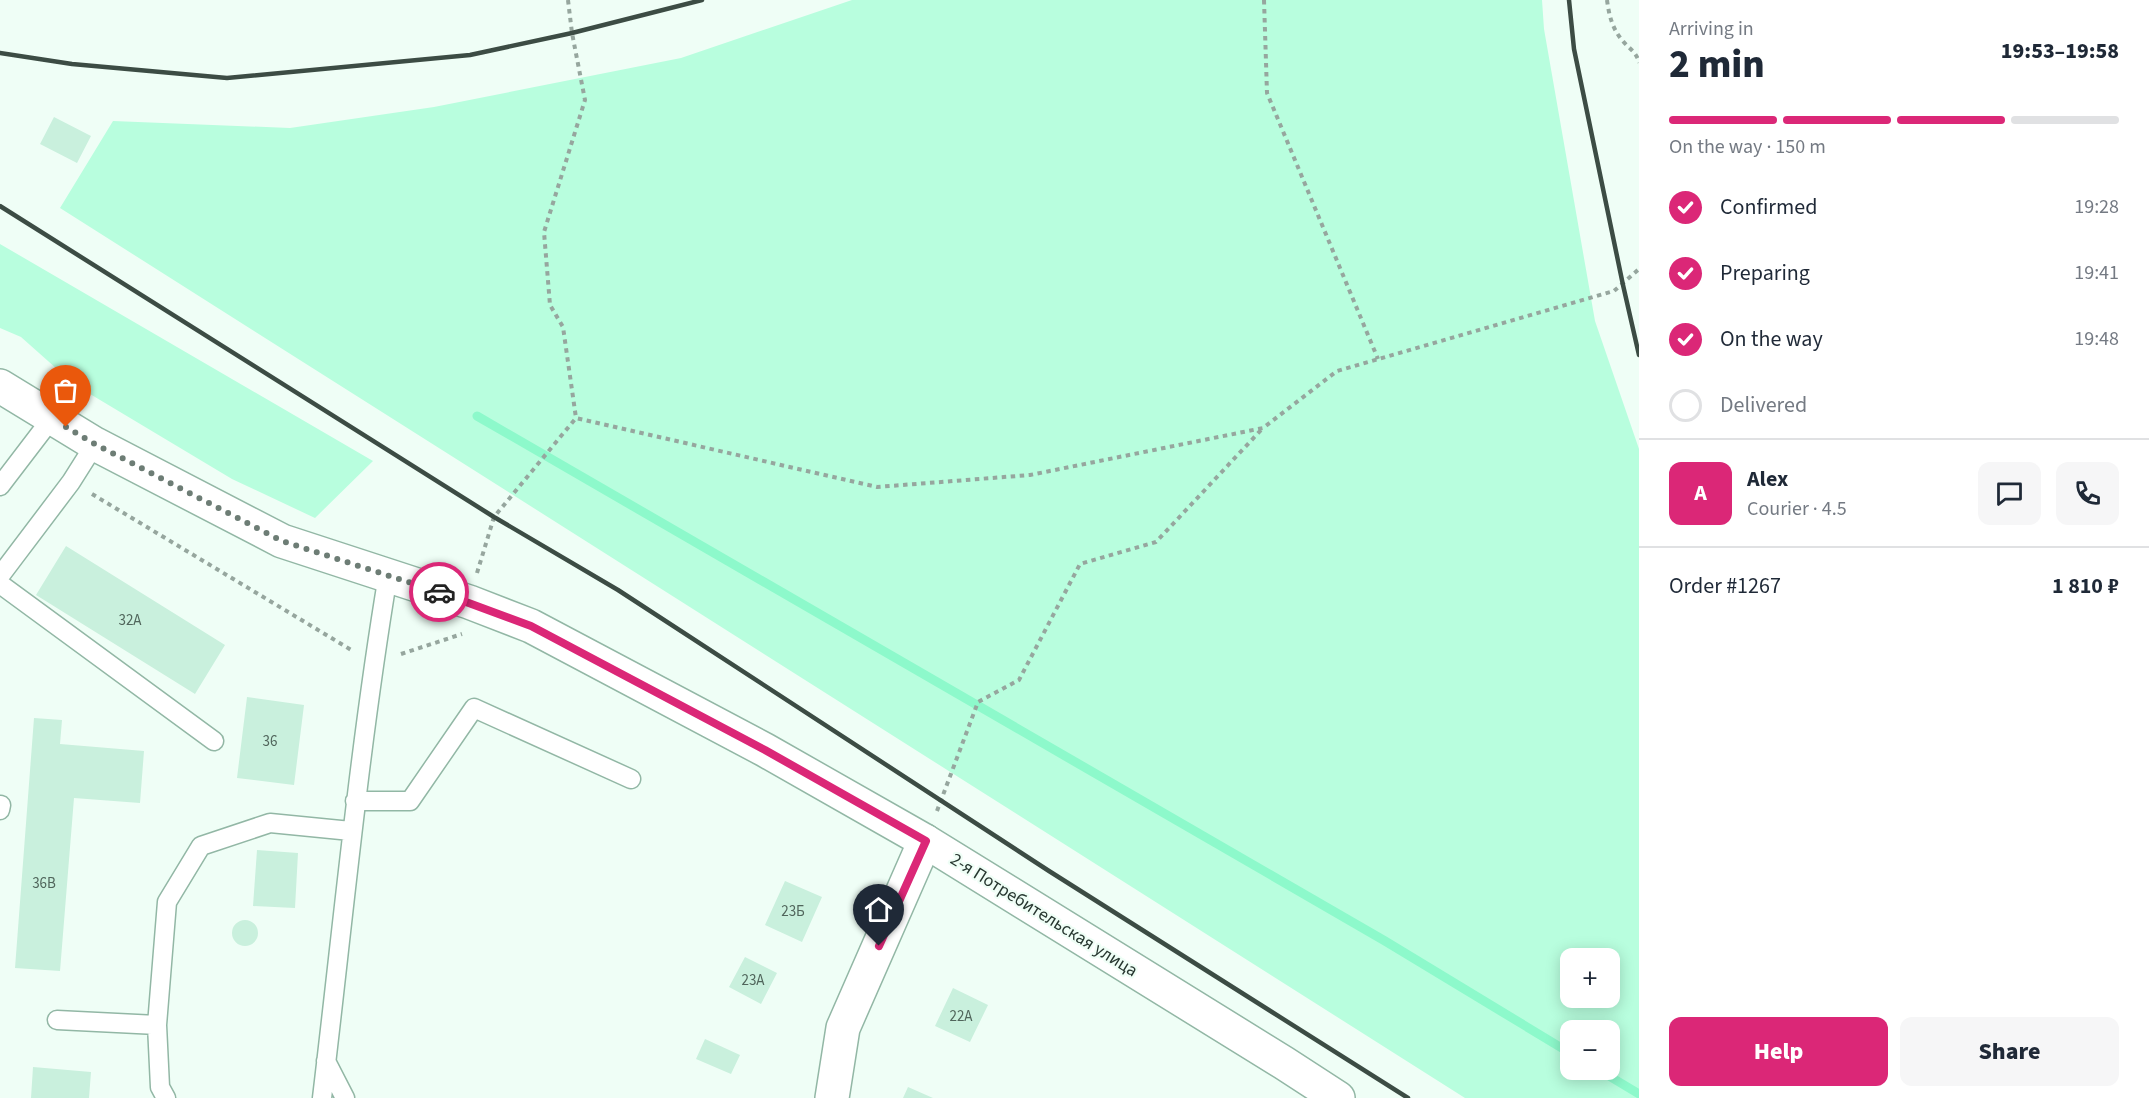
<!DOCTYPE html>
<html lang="en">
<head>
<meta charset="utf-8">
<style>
	:root { --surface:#fff; --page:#f6f6f7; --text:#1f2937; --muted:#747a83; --line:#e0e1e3; --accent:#db2777 }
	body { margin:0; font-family:"Source Sans 3",sans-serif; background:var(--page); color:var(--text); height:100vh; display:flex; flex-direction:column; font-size:22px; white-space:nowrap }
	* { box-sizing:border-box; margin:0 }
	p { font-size:20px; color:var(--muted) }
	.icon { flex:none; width:33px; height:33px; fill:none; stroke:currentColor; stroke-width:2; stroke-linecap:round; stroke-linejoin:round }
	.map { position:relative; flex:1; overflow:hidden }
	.drawer { display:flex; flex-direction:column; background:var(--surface); width:510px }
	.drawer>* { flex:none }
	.buttons { position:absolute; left:1560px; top:948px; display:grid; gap:12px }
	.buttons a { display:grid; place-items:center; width:60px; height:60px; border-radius:12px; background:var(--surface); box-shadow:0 3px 15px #0003; font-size:30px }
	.pin { position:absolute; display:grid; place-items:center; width:51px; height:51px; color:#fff; margin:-62px -26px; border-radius:50% 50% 50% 0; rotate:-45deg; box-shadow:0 0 6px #0007 }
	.pin .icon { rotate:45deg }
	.courier { position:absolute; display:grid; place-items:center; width:60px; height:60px; margin:-30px; border:4px solid #db2777; border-radius:50%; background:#fff; color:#222; box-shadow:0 2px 8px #0007 }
	.head em { font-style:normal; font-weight:800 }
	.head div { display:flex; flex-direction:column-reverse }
	.head { display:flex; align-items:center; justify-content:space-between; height:102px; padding:0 30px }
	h1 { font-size:39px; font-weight:800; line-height:45px }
	.bar { display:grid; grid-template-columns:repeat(4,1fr); gap:9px 6px; align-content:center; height:72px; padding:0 30px }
	.bar i { height:8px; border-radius:4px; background:var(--line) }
	.bar .current { background:var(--accent) }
	.bar p { grid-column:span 4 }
	.line { display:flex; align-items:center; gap:15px; padding:0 30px; border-top:2px solid var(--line) }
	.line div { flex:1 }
	.round { display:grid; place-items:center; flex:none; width:63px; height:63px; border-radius:12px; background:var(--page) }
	ol { padding:0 30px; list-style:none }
	li { display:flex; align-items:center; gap:18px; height:66px }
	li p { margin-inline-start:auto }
	li .icon { padding:6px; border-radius:50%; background:var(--accent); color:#fff; stroke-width:4 }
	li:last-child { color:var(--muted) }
	li i { width:33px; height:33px; border:3px solid var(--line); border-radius:50% }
	.cta { display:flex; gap:12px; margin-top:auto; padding:12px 30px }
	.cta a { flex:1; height:69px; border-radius:12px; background:var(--accent); color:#fff; font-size:24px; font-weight:800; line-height:69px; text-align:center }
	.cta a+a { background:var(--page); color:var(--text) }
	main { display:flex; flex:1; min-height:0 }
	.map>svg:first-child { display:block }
</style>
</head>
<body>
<main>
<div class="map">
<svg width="1639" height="1098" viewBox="0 0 1639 1098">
	<rect width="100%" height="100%" fill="#effef6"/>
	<path fill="#b8fede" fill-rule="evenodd" d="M852 0H1542L1544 29 1595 321 1639 449V1098H1465L60 208 113 121 290 128 434 107 681 58ZM1570 958H1610V998H1570ZM1570 1030H1610V1070H1570Z
		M0 244 373 461 315 518 232 479 75 385 21 337 0 328Z"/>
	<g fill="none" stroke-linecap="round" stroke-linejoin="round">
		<path stroke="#8df9cb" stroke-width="9" d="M477 416 1385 941 1570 1053
			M1599 1070 1639 1094"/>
	</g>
	<path fill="#c9f0dd" d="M54 117 91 136 77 163 40 144Z
		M66 546 225 645 195 694 36 595Z
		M247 697 304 705 294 785 237 778Z
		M34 718 62 720 60 744 144 751 140 803 74 798 60 971 15 968Z
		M257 850 298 853 295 908 253 906Z
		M785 881 822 897 802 942 765 925Z
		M232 933a13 13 0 1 1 26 0a13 13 0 1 1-26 0Z
		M745 957 777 973 761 1004 729 987Z
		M953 988 988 1005 970 1042 935 1026Z
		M705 1039 740 1055 731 1074 696 1059Z
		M33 1067 91 1072 89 1098H31Z
		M908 1087 933 1098H903Z"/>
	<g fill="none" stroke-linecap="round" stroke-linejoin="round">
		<defs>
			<path id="lane" d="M0 486 52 418
				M0 576 71 482 95 444
				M0 584 214 741
				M355 801H410L474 708 631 779
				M0 810 1 805
				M57 1020 157 1025
				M326 1061 345 1098
				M166 1098 160 1087 157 1025 167 902 201 846 270 823 351 831
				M322 1098C343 923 359 749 388 575"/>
			<path id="street" d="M832 1098 843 1028 925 841"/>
			<path id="secondary" d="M0 386 95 444 282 541 469 602 531 626 765 750 925 841 1284 1063 1338 1098"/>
		</defs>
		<use href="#lane" stroke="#92b7a5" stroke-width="21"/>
		<use href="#street" stroke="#92b7a5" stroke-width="36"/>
		<use href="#secondary" stroke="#92b7a5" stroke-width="36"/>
		<path stroke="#96a69e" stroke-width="4" stroke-dasharray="4.5 4.5" stroke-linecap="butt" d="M568 0 572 33 585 100 544 232 550 305 563 327 576 418
			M1264 0 1267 93 1378 359
			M1607 0C1609 15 1612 28 1622 40 1628 48 1637 52 1639 63
			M92 494 353 651
			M477 573 494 517 576 418 877 487 1030 475 1263 428 1337 371 1614 291 1639 269
			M401 654 462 634
			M937 811 978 702 1019 680 1080 564 1156 542 1262 429"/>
		<use href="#lane" stroke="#fff" stroke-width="18"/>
		<use href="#street" stroke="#fff" stroke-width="33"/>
		<use href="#secondary" stroke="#fff" stroke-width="33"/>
		<path stroke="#3c4c44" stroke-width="4.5" d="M1569 0 1574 49 1623 285 1639 355
			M0 53 72 64 227 78 470 55 572 33 702 0
			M0 206 494 517 618 590 1049 871 1408 1098"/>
	</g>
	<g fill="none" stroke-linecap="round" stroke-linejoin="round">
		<path stroke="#6d7d75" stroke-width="6" stroke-dasharray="0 10.8" d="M66 427 95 444 282 541 439 592"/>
		<path stroke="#db2777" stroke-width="8" d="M439 592 531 626 765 750 926 841 879 946"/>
	</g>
	<g text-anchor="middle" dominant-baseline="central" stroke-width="4.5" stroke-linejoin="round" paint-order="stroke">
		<g font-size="15" fill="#50655b">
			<text x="130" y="620">32А</text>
			<text x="270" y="741">36</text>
			<text x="44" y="883">36В</text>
			<text x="793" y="911">23Б</text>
			<text x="753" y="980">23А</text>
			<text x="961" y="1016">22А</text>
		</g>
		<g font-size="18" fill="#273730" stroke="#effef6">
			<text transform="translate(1044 915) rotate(32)">2-я Потребительская улица</text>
		</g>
	</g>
</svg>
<div class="buttons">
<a>+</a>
<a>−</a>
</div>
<div class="pin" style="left:66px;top:427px;background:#ea580c"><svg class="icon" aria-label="bag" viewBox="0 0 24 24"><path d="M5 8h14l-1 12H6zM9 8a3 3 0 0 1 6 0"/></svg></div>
<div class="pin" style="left:879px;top:946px;background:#1f2937"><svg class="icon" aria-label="home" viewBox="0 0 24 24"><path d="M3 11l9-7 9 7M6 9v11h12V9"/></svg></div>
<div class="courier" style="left:439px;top:592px"><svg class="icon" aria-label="car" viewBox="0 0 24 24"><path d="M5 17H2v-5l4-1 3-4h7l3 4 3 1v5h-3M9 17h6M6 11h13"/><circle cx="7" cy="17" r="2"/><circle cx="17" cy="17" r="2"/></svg></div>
</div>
<section class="drawer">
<div class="head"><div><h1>2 min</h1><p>Arriving in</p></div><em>19:53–19:58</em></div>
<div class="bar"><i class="current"></i><i class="current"></i><i class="current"></i><i></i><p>On the way · 150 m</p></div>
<ol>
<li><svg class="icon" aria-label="check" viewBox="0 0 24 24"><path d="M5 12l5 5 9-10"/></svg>Confirmed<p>19:28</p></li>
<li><svg class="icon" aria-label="check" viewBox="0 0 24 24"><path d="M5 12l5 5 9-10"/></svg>Preparing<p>19:41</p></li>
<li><svg class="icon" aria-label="check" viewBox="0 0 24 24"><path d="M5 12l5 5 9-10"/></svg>On the way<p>19:48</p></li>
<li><i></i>Delivered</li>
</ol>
<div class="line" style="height:108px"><b class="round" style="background:var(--accent);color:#fff">A</b><div><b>Alex</b><p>Courier · 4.5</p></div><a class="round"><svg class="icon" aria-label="chat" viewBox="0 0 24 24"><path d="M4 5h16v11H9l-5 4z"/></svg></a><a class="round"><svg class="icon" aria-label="phone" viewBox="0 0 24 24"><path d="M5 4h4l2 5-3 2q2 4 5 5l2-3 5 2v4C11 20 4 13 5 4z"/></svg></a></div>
<div class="line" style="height:78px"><div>Order #1267</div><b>1 810 ₽</b></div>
<div class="cta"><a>Help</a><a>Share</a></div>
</section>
</main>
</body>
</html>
